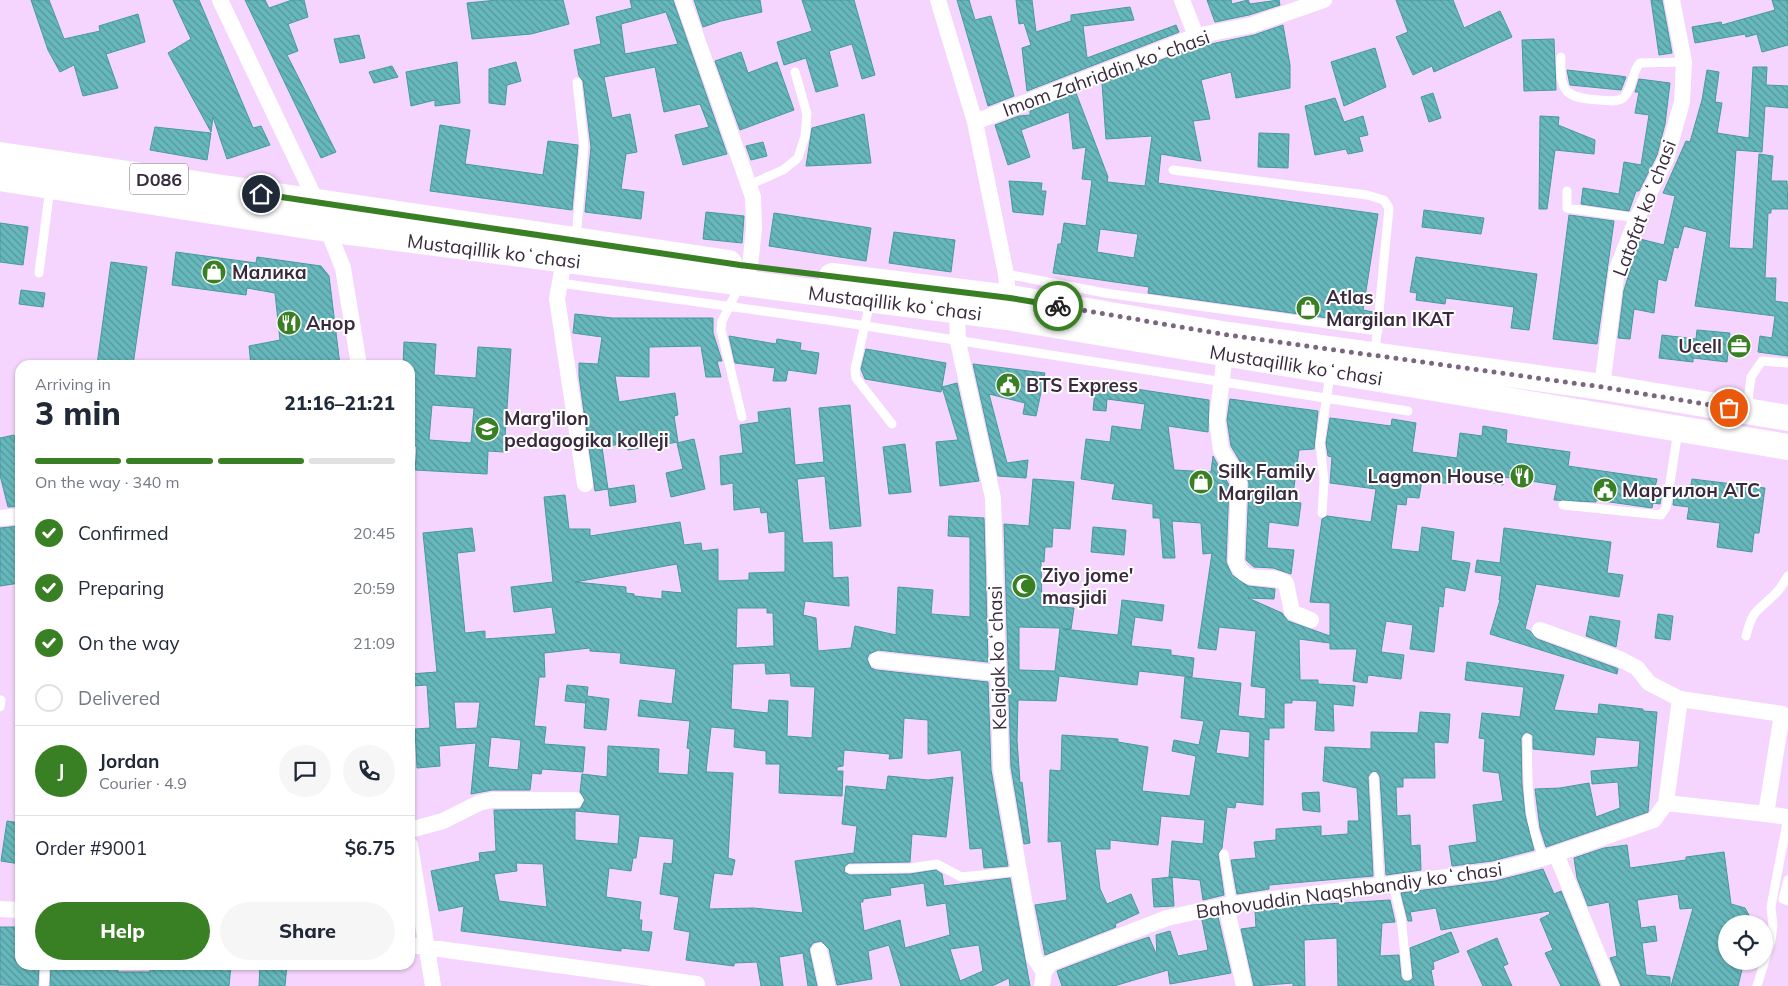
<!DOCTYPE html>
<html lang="en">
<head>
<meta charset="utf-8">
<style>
	:root { --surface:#fff; --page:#f6f6f7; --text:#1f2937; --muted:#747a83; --line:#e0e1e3; --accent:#397f23 }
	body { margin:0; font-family:Mulish,sans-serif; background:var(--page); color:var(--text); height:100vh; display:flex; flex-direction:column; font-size:19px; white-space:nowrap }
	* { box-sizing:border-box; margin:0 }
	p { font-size:16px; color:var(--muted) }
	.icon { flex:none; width:28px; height:28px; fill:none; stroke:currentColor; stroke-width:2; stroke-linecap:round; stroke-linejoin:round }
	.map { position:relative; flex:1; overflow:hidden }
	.details { position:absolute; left:15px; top:360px; width:400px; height:610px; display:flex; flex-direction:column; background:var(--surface); border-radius:15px; box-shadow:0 1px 4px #0004 }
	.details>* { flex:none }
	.fabs { position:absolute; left:1718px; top:915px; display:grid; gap:10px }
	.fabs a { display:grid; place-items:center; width:55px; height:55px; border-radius:50%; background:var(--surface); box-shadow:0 1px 4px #0004; font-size:25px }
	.pin { position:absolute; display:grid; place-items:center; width:42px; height:42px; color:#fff; margin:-21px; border:2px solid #fff; border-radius:50%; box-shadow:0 1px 5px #0007 }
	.courier { position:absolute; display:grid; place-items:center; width:50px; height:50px; margin:-25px; border:4px solid #397f23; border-radius:50%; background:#fff; color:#222; box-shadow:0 1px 6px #0007 }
	.head em { font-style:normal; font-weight:800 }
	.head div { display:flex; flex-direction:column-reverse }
	.head { display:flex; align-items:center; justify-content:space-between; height:85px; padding:0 20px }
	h1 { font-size:32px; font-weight:800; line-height:38px }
	.bar { display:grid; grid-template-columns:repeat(4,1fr); gap:8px 5px; align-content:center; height:60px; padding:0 20px }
	.bar i { height:6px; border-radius:4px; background:var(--line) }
	.bar .active { background:var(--accent) }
	.bar p { grid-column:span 4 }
	.line { display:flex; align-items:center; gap:12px; padding:0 20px; border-top:1px solid var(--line) }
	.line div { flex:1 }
	.round { display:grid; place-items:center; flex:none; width:52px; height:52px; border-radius:26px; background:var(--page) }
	ol { padding:0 20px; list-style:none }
	li { display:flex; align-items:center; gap:15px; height:55px }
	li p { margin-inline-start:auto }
	li .icon { padding:5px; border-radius:50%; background:var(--accent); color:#fff; stroke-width:4 }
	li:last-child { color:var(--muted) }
	li i { width:28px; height:28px; border:2px solid var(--line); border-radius:50% }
	.cta { display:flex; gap:10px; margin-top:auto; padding:10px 20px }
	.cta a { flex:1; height:58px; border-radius:30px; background:var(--accent); color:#fff; font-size:20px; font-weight:800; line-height:58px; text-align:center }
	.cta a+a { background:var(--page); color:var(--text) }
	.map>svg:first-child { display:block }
</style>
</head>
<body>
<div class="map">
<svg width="1788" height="986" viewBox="0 0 1788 986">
	<defs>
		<pattern id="building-back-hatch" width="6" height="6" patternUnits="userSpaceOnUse" patternTransform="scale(1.25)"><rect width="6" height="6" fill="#66b8bc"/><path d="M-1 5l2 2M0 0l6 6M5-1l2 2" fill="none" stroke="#55969a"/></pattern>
	</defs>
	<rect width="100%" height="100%" fill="#f5d4fd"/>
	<path fill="url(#building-back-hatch)" stroke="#469a9d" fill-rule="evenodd" d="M31 0H49L64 39 100 31 99 26 138 14 145 42 106 54 118 88 83 96 74 65 60 72 48 50Z
		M173 0H199L253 128 261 126 270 145 227 159 213 117 211 132 168 53 191 39Z
		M245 0H265L269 8 292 0H304L308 17 288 24 298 51 287 55 336 152 321 158Z
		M497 0H563L569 24 531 34 472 39 467 3Z
		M630 0H673L727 154 683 165 675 135 709 127 700 104 664 112 655 67 604 77 612 118 630 114 637 152 626 154 621 189 644 192 641 219 585 212 591 147 583 81 579 76 574 50 601 44 596 17 632 8ZM666 12 678 44 625 54 621 24Z
		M694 0H760L762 12 721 21 703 27Z
		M802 0H854L875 75 862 79 852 44 829 51 838 86 816 92 806 58 784 65 777 42 812 31Z
		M957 0H969L975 20 991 16 1014 96 988 106Z
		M1016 0H1032L1036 32 1071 21V15L1130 7 1134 20 1083 26 1087 58 1176 25 1179 32 1027 91 1022 48 1031 45 1024 23 1019 24Z
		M1207 0H1231L1232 4 1248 0 1250 4 1279 0 1280 5 1249 15 1215 22Z
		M1396 0H1453L1464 28 1500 11 1512 37 1434 72 1432 66 1413 75 1396 37 1408 32Z
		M1651 0H1662L1672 53 1659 55Z
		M1772 0H1788V45L1762 52 1757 34 1746 37 1745 34 1695 43 1692 27 1721 22 1722 25 1775 10Z
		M1283 25 1290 65V88L1236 98 1231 72 1201 80 1210 119 1193 121 1201 161 1161 154 1158 183 1378 214 1363 310 1373 312 1371 324 1148 293 1149 287 1053 273 1058 244H1061L1064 223 1086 226 1092 180 1082 179 1086 147 1073 149 1069 112 1021 130 1030 157 1008 165 995 125 1019 116 1030 115V111L1076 93 1108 177 1107 182 1145 186 1152 136 1106 139 1102 83 1192 48 1254 35ZM1100 229 1138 234 1134 258 1097 252Z
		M359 35 365 58 340 63 334 39Z
		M1554 39 1556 90 1524 91 1522 40Z
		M1375 48 1386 87 1344 106 1331 62Z
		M741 52 748 73 777 62 794 110 740 130 715 61Z
		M457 62 460 103 435 106V100L411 106 406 72Z
		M516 62 521 81 507 85 505 105 489 103V69Z
		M392 66 398 77 374 83 369 72Z
		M1753 67H1767L1766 85 1788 86V108L1765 106 1762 152 1736 150 1729 248 1753 249 1759 154 1773 156 1771 181H1787L1788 209H1771V213H1768L1765 278H1776L1775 301 1788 303V356L1758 352 1760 336 1772 338 1775 316 1695 306 1707 232 1684 226 1678 248 1674 247 1666 281 1658 279 1654 313 1634 309 1630 339 1618 338 1624 290 1640 239 1664 245 1675 196 1663 193 1686 141 1690 142 1702 100 1707 70 1719 72 1715 102 1722 103 1717 133 1749 138Z
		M1567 70 1620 76 1626 77 1621 90 1570 85Z
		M1639 79 1670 83 1665 124 1657 155 1639 191H1636L1629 211 1581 204 1583 188 1619 194 1624 162 1641 165 1649 115 1635 113 1639 92H1635Z
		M1433 93 1441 118 1429 122 1421 97Z
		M1335 98 1344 122 1363 116 1368 135 1359 137 1363 151 1348 154 1346 149 1315 155 1305 106Z
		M864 114 871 163 806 166 812 128Z
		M1540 116 1559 117 1558 125 1595 140 1594 154 1555 150 1547 209H1539Z
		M440 125 470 130 465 164 543 175 548 141 578 145 572 210 430 191Z
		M155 127 211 133 207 160 150 150Z
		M1259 133 1289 134 1288 168 1258 167Z
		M763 142 767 156 751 160 746 146Z
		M1009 181 1042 183 1041 191H1046L1043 215 1013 212Z
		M1424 210 1484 218 1481 234 1422 227Z
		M706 212 744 216 742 243 703 239Z
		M774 213 871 228 866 261 769 246Z
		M1569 215 1614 221 1597 344 1553 339Z
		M0 223 28 227 23 265 0 262Z
		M894 232 955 240 951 272 889 263Z
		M176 252 256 263 257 257 321 266 329 276 340 365H318V362L251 365 249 346 280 340 275 293 247 288 246 295 172 285Z
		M1416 257 1537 274 1529 330 1511 328 1514 307 1446 298 1445 304 1416 300 1417 293 1410 292Z
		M111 262 147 267 133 365H97Z
		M21 290 45 293 43 307 19 304Z
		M575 314 612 318H713V333L722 361H717L721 377H706L701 346 649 347V377L615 376 619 402 675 393 678 415 674 416 678 442 628 450 627 443 602 447 608 489 595 491 579 376V363L598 364 602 337 573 333Z
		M1697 330 1730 333 1727 362 1693 358V362L1659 358 1662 335 1696 339Z
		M729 336 776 344 777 339 801 343 800 350 819 353 816 374 788 370 786 381H773L775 368 735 363Z
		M404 342 436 344 434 375 476 378 478 347 511 349 504 452 488 451 487 474 415 470 417 446H410V365H403ZM432 405 474 408 471 443 429 440Z
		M866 349 946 363 941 392 865 379 861 369Z
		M973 364 1045 373 1036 416 1023 414 1025 403 989 394 1007 463 1028 460 1026 478 998 476Z
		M957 383 979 481 940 486 936 442 958 440 942 387Z
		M1096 383 1209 400 1208 432 1168 426 1174 470 1211 472 1213 456 1229 485 1226 562 1232 575 1248 586 1275 589 1274 599 1248 598 1282 613 1288 621 1330 636V603L1310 602 1322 519 1327 516 1371 522 1376 489 1330 483 1332 457 1328 456 1326 443 1330 418 1391 426 1392 419 1416 423 1412 452 1457 458 1460 433 1482 436 1483 426 1507 430 1506 443 1570 452 1568 466 1657 479 1655 487 1663 488 1660 504 1653 503 1652 508 1596 500V502L1554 500 1557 485 1504 477 1503 485 1453 476 1452 484 1422 480 1419 498 1407 497 1406 505 1397 504 1391 549 1419 552 1422 527 1454 532 1451 560 1470 563 1465 591 1445 587 1443 607 1439 606 1434 652 1410 649 1413 625 1386 621 1381 652 1404 655 1401 679 1368 675 1367 683 1353 681 1357 649H1330V643L1299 639 1300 680H1318V684L1355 686 1353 706 1333 704 1334 731 1315 730 1317 701 1292 700V703H1284V728H1269V740L1264 739 1263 805 1236 802 1235 808 1227 807 1222 848 1218 854 1224 895 1203 900 1200 880 1169 877 1172 841 1203 844 1205 820 1161 816 1158 845 1110 840V849H1095L1100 889 1107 904 1131 894 1139 913 1115 924 1116 927 1045 955 1035 905 1067 900 1061 841 1048 842 1050 770 1061 771 1062 735 1118 739V742L1148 747 1142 791 1190 796 1196 756 1172 751 1174 740 1199 745 1204 721 1181 718 1185 677 1241 683 1238 716 1265 719 1266 688 1251 686 1256 631 1219 627 1216 650 1198 648 1212 553 1203 554 1201 523 1172 521 1175 558H1163L1160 518H1153V504L1112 499 1115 484 1081 479 1086 439 1110 442 1112 426 1141 430 1145 404 1107 399 1106 411 1093 410ZM1220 729 1250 732 1249 758 1216 753Z
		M1230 399 1318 411 1314 449 1299 450 1292 502 1301 503 1298 526 1269 522 1267 548 1294 550 1291 574 1273 568 1254 567 1246 560 1249 483 1241 463 1231 446 1227 420Z
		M850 405 861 526 830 529 825 476 797 479 803 543 832 542 833 578 848 577 849 606 805 601 803 615 816 618 818 651 851 648 855 626 896 635 898 587 933 590 931 614 970 617V537L948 536 949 516 984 518 988 662 878 650 869 654 867 659 871 668 876 670 988 682 991 770 1008 866 984 868 982 848 970 849 961 750 928 754V720L904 718 902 758 889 759 890 754 844 750 843 766 837 767V771H843L842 796 779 793 780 764H766V751L734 747 735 729 711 727 706 772 733 773 728 858 735 860 732 875 714 873 709 909 753 908 803 913 795 861 854 853 857 826 842 824 846 786 886 790 888 776 928 780 953 777 946 837 912 834 910 862 849 863 845 866 844 872 850 875 910 874 936 870 942 874 944 886 1010 878 1030 986H1010L1009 978 992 986H901L889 945 868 951 872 979 837 985 829 949 821 941 813 943 809 949 817 986H808L803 953 779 957 783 986H761L757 962 734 963V966L686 960 690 932 674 929 679 897 660 894 664 863 672 864 674 839 639 836 636 858H633L631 871 609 868 606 897 641 902 639 920H642L641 931 652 932 649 951 621 948V951L461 931 464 906 439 911 431 871 480 861 479 853 496 851 494 810 580 809 585 800 580 792 582 774 607 777 608 746 659 749 658 773 688 775 690 749 687 748 690 721 638 716 640 700 672 704 676 669 620 663 621 653 590 651V648L544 653 545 677H539L534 726 546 727 544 744 585 747 583 772 542 769 541 774 532 773 530 790H492L471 794 476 743 439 746 440 766 417 768 415 729 430 728 427 685 411 686 410 674 437 672 423 533 472 528 475 551 457 553 465 633 485 631V639L556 634 552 607 514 612 511 587 553 582 544 497 565 495 569 529H590V536L680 522 684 545 701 543 702 551 718 549V581L749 580V573L785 572V531L769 533 767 512 761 513 760 507 734 510 733 483 721 485 720 456 743 453 740 425 759 422 758 412 790 408 795 465 824 462 819 408ZM677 564 682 593 662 591V599L634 596V594L626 593V587L575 582ZM737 608H767V613H773L774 646 736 648ZM765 663 766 674 790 673 791 686 815 687 812 738 787 736 788 701 769 700 768 713 731 709 733 664ZM454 702H480L477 728 456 729ZM491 737 521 740 518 770 488 767ZM575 811 620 815 618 844 575 840ZM516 863 543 864 547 907 499 901 494 874 517 871ZM924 883 927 906 946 903 950 935 905 948 900 920 864 931 860 902H863V899L891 895 890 888ZM979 945 983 971 960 981 950 949Z
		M14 435 20 461V506L8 507 0 475V438Z
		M694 439 705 489 671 497 666 473 683 469 677 443Z
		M905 444 911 492 889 494 883 447Z
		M1033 479 1074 482 1070 529 1053 528 1052 547H1045L1044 562 1041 561 1042 606 1074 608 1071 629H1063L1118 635 1122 600 1164 605 1162 621 1135 617 1131 646 1171 650V655L1194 658 1192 677 1139 671 1137 685 1059 676 1056 701 1018 700 1017 740 1020 783 1022 782 1030 843 1024 844 1011 767 1004 524 1029 526ZM1019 627 1060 628 1055 671 1019 670Z
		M1692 479 1765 488 1759 533H1754L1752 552 1717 547 1720 523 1687 519 1689 507 1673 505 1675 489 1690 491Z
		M634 485 636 502 610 506 608 489Z
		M20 526V583L0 586V528Z
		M1093 527 1126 530 1124 555 1091 552Z
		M1504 528 1611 542 1607 573 1623 575 1619 597 1536 584 1525 629 1530 631 1537 639 1616 668 1618 669 1617 674 1490 634 1500 600H1499L1502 576 1475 572 1477 560 1500 563Z
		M1658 614 1673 616 1670 640 1655 638Z
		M1590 616 1620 621 1616 647 1586 636Z
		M1467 662 1564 675 1554 710 1598 714 1599 704 1643 709V711L1657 712 1648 812 1546 847 1540 828 1535 789 1560 788 1589 783 1596 817 1620 808 1618 782 1592 784 1591 771 1638 767 1640 741 1596 737 1594 755 1533 749V735L1526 732 1521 738 1522 784 1525 815 1534 850 1492 861 1452 866 1449 846 1477 842 1473 805 1503 801 1499 773 1483 771 1485 739 1479 738 1482 713 1520 717 1524 687 1465 680Z
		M567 685 588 687 587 696 609 699 606 730 584 728 586 700V703L565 701Z
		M1420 712 1450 714 1448 743 1434 742 1435 778H1403V787H1396L1397 816 1410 815 1411 846 1420 845 1421 870 1386 875 1380 777 1377 772 1373 771 1368 777 1373 876 1269 885V889L1237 894 1231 860 1256 858 1254 842 1276 840V829L1321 826V836L1348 834V821H1359L1357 788 1323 781 1325 747 1371 749V732L1418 733Z
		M1319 792 1320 812 1303 810 1302 793Z
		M7 821 20 823V864L1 861Z
		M1627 845 1630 868 1686 860V857L1724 852 1731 904 1745 908 1754 924H1726V961H1744L1738 986H1671L1693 908 1680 909 1678 894 1637 900 1641 928 1655 926 1657 941 1642 943 1646 975 1670 977V986H1621L1610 958 1617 956 1609 902 1588 906 1577 878 1574 858 1604 848Z
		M1543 869 1554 894 1561 891 1600 986H1561L1545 953 1553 950 1540 919 1550 914 1549 911 1441 930 1436 908 1410 912 1412 921H1408L1401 893 1495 881Z
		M1172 877 1174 906 1154 907 1152 879Z
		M1390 900 1395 922 1382 923 1380 956 1399 955 1401 977 1404 981H1410L1413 978 1410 948 1451 932 1459 952 1433 962 1434 969 1431 970 1434 986H1338L1337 938 1304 940 1305 986H1293V983L1254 986 1241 929 1256 927 1255 911 1295 906Z
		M1218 917 1231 973 1170 984 1168 970 1114 986H1062L1057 971 1125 945 1149 937 1157 956 1156 935 1170 931 1178 956 1208 950 1202 920Z
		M0 927H20V965H39L38 986 0 985Z
		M1497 938 1508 964 1503 966 1512 986H1483L1467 951Z
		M51 965H118V972H150L151 965H231L229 986H50Z
		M260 965H287L285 986H259Z"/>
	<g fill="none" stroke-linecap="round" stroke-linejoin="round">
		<path stroke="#fff" stroke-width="9" d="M1561 57C1559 92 1565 98 1600 100 1607 100 1616 103 1623 98 1633 90 1631 72 1640 63L1684 62
			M1173 170 1367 195 1384 200 1389 208 1375 353
			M749 185 783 170 798 158 805 136 807 114 795 72
			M1567 191V208L1637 218
			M576 238 584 146 577 82
			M39 273 50 188
			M1006 274 1105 293 1378 331
			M560 283 834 321 1408 411
			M740 285 722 321 721 330 742 417
			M870 302 855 369 856 378 892 424
			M1747 409 1751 377 1762 361 1788 363
			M1563 505 1661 515 1666 508 1678 431
			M1322 513 1324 482 1320 443 1330 374
			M1746 636C1753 609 1756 613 1774 595 1780 590 1784 582 1788 576
			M0 707 1 700
			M1527 738C1528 779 1526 820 1544 858
			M1374 777 1380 887
			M1224 854 1232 904
			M850 869 910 868 937 864 961 877 1019 871
			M1788 880 1783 899 1788 901
			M1393 885 1401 917 1407 976
			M44 986 45 965
			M1757 986 1771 941 1773 926 1771 907 1788 817"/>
		<path stroke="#fff" stroke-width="16" d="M220 0 317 203 343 268 359 365
			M683 0 753 197 754 228 750 266
			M938 0 975 122 1006 274 1009 305
			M1182 0 1196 36
			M975 122 1196 36 1252 25 1324 0
			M564 260 557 299 585 484
			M957 311 958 342 993 498 1001 768 1034 957 1044 972
			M1225 353 1217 420 1221 450 1232 467 1239 483 1236 562C1247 588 1266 571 1286 583L1292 612 1311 620
			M1602 387 1617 269 1637 218 1666 159 1682 102 1684 62 1672 0
			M0 518 20 516
			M1540 630 1620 659 1637 668 1649 683 1680 699 1782 714 1766 814 1788 817
			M877 660 996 673
			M1680 699 1666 803 1766 814
			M410 830 443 821 479 803 492 800H575
			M410 845 433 986
			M1556 854 1611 986
			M1226 905 1244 986
			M0 909 20 910
			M410 945 697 984
			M819 951 827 986
			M1042 986 1044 972 1050 963 1167 918 1226 905 1494 871 1544 858 1654 820 1666 803"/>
		<path stroke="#fff" stroke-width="26" d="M0 155 729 263
			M0 178 327 229 1007 317 1788 447
			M832 276 1010 298 1228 335 1602 387 1788 418"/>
	</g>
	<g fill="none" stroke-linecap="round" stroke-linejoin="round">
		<path stroke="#7b6681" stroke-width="5" stroke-dasharray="0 9" d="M1058 306 1228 335 1602 387 1729 408"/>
		<path stroke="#397f23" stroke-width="6" d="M261 194 740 265 1010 298 1058 306"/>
	</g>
	<defs>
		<symbol id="shop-disc" viewBox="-11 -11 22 22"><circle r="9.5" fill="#397f23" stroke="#fff"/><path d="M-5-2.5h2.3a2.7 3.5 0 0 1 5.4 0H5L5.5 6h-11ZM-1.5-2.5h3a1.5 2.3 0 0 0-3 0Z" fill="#fff"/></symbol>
		<symbol id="restaurant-disc" viewBox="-11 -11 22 22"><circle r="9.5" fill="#397f23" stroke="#fff"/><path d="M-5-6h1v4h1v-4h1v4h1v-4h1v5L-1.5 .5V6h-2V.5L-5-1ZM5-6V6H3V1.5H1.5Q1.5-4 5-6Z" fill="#fff"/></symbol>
		<symbol id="office-disc" viewBox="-11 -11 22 22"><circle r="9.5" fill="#397f23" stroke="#fff"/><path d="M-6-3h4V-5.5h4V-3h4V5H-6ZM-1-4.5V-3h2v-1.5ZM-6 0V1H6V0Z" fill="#fff"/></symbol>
		<symbol id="civic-disc" viewBox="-11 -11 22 22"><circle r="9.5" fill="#397f23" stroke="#fff"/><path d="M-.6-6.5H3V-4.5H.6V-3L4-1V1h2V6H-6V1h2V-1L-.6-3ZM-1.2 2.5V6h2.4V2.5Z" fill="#fff"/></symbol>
		<symbol id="university-disc" viewBox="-11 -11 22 22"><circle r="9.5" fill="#397f23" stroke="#fff"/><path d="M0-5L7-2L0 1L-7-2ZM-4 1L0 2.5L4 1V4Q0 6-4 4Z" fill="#fff"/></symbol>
		<symbol id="mosque-disc" viewBox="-11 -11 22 22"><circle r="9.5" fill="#397f23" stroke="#fff"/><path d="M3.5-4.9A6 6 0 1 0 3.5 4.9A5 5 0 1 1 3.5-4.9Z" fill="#fff"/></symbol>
	</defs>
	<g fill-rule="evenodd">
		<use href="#shop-disc" x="200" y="258" width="28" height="28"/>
		<use href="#shop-disc" x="1294" y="294" width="28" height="28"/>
		<use href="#restaurant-disc" x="275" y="309" width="28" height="28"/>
		<use href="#office-disc" x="1725" y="332" width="28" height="28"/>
		<use href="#civic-disc" x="994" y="371" width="28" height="28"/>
		<use href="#university-disc" x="473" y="415" width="28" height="28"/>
		<use href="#restaurant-disc" x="1508" y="462" width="28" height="28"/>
		<use href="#shop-disc" x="1187" y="468" width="28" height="28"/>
		<use href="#civic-disc" x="1591" y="476" width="28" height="28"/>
		<use href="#mosque-disc" x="1010" y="572" width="28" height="28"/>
	</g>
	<g text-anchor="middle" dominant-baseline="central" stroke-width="4" stroke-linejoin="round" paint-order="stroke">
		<rect fill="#fff" stroke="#756a78" stroke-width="1" x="130" y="163.5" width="58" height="31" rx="4"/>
		<g font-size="18" font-weight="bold" fill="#3a2a3e">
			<text x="159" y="179">D086</text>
		</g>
		<g font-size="19" fill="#3a2a3e" stroke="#fff">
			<text transform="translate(1106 73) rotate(-20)">Imom Zahriddin koʻchasi</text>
			<text transform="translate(1644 208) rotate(-69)">Latofat koʻchasi</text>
			<text transform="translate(494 251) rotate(7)">Mustaqillik koʻchasi</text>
			<text transform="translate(895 303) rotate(7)">Mustaqillik koʻchasi</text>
			<text transform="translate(1296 365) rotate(9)">Mustaqillik koʻchasi</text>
			<text transform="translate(997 658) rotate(-92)">Kelajak koʻchasi</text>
			<text transform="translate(1349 890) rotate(-8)">Bahovuddin Naqshbandiy koʻchasi</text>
		</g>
		<g font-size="19" font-weight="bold" fill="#3a2a3e" stroke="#fff" text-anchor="start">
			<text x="232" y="272">Малика</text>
			<text x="1326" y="297">Atlas<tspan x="1326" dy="22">Margilan IKAT</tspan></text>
			<text x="306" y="323">Анор</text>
			<text x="1722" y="346" text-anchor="end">Ucell</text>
			<text x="1026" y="385">BTS Express</text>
			<text x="504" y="418">Marg'ilon<tspan x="504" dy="22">pedagogika kolleji</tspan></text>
			<text x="1218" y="471">Silk Family<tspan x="1218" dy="22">Margilan</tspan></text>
			<text x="1504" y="476" text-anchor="end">Lagmon House</text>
			<text x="1622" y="490">Маргилон АТС</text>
			<text x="1042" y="575">Ziyo jome'<tspan x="1042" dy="22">masjidi</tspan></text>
		</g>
	</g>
</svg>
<div class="fabs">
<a><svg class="icon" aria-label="locate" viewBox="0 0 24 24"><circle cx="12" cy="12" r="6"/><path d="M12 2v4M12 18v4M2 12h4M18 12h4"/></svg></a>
</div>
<div class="pin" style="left:1729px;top:408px;background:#ea580c"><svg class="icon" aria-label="bag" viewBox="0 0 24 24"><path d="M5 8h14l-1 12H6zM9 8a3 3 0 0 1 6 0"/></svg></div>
<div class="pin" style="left:261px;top:194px;background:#1f2937"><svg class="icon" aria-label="home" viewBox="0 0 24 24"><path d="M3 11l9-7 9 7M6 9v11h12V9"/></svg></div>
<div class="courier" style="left:1058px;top:306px"><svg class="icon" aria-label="bike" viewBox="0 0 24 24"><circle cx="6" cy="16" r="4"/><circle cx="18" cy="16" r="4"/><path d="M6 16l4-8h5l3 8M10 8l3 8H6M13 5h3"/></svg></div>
<section class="details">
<div class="head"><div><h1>3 min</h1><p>Arriving in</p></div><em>21:16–21:21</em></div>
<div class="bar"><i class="active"></i><i class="active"></i><i class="active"></i><i></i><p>On the way · 340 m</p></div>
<ol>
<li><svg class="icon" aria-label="check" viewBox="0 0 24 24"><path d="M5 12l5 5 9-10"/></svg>Confirmed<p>20:45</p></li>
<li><svg class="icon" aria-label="check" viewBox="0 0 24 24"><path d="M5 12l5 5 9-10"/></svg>Preparing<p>20:59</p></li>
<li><svg class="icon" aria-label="check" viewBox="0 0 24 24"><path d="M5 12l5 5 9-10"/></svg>On the way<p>21:09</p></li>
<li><i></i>Delivered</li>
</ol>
<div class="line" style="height:90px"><b class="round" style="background:var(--accent);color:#fff">J</b><div><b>Jordan</b><p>Courier · 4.9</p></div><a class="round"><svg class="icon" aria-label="chat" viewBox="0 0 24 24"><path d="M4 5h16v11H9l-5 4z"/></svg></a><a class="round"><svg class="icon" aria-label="phone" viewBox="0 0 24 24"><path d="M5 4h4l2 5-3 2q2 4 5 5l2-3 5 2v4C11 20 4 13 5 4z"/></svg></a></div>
<div class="line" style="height:65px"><div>Order #9001</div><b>$6.75</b></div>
<div class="cta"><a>Help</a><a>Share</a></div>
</section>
</div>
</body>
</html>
